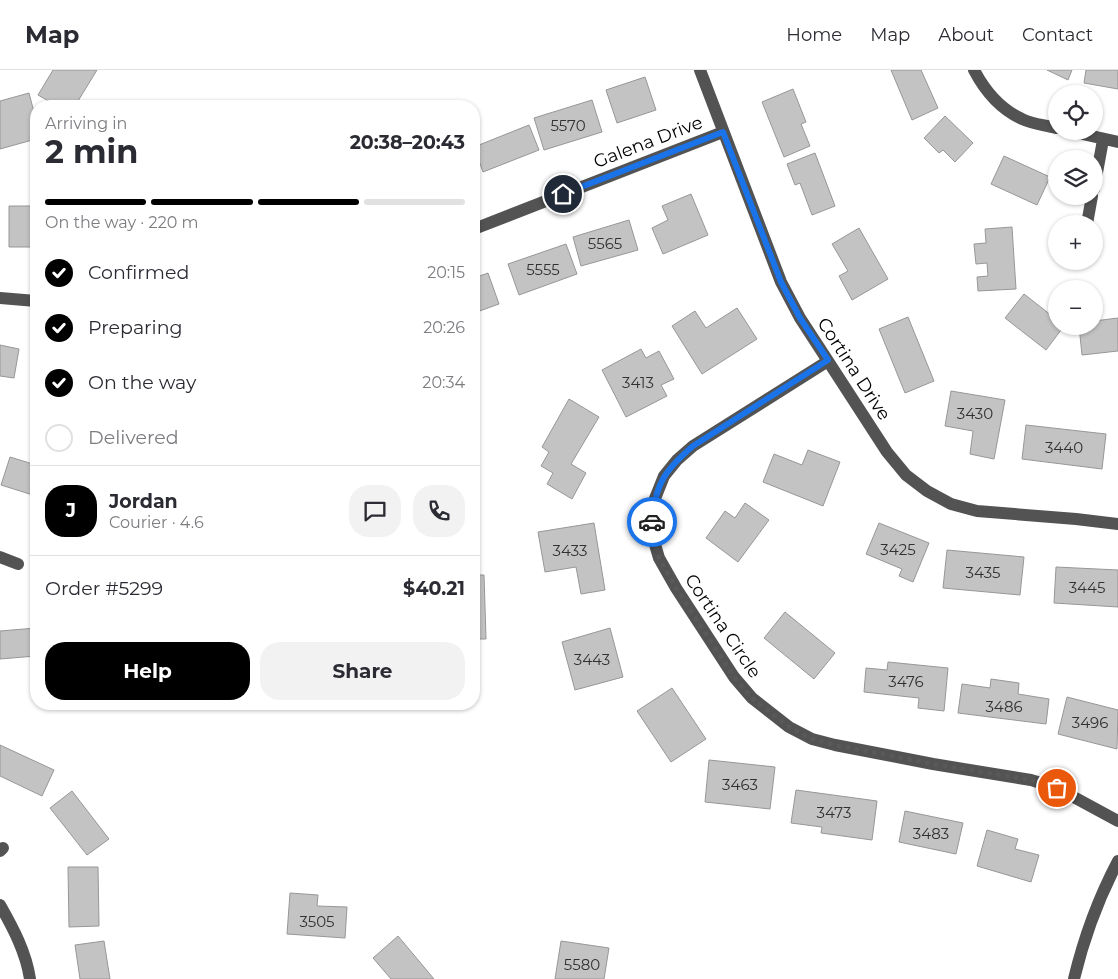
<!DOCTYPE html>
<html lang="en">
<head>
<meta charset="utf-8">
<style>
	:root { --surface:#fff; --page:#f2f2f3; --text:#2b2b33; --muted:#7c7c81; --line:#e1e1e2; --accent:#000 }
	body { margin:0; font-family:Montserrat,sans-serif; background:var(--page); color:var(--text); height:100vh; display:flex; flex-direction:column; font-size:19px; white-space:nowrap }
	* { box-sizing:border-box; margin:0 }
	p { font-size:16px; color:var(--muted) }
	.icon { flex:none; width:28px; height:28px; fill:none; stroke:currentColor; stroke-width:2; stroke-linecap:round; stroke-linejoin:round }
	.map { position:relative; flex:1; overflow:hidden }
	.drawer { position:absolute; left:30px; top:30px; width:450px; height:610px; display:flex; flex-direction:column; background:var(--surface); border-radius:20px; box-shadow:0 1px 4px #0004 }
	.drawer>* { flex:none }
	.fabs { position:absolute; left:1048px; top:15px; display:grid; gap:10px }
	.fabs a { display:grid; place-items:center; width:55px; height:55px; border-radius:50%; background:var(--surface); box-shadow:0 1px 4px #0004; font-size:25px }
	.pin { position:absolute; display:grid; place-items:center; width:42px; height:42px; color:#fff; margin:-21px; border:2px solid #fff; border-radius:50%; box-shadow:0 1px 5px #0007 }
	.courier { position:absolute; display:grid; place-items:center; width:50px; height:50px; margin:-25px; border:4px solid #1a73e8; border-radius:50%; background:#fff; color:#222; box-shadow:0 1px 6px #0007 }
	.head em { font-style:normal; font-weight:700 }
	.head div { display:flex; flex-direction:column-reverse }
	.head { display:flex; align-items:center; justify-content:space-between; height:85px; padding:0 15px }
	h1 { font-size:32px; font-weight:700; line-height:38px }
	.bar { display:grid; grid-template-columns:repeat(4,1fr); gap:8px 5px; align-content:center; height:60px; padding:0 15px }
	.bar i { height:6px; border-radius:4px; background:var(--line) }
	.bar .current { background:var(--accent) }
	.bar p { grid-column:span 4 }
	.line { display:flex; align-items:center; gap:12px; padding:0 15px; border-top:1px solid var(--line) }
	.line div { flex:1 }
	.round { display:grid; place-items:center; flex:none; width:52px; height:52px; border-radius:20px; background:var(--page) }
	ol { padding:0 15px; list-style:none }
	li { display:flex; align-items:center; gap:15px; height:55px }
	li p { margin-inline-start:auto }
	li .icon { padding:5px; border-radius:50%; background:var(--accent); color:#fff; stroke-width:4 }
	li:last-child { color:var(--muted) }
	li i { width:28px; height:28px; border:2px solid var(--line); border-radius:50% }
	.primary-button { display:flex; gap:10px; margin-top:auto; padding:10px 15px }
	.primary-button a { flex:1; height:58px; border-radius:20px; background:var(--accent); color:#fff; font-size:20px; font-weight:700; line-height:58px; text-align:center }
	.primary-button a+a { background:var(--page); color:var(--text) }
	header { display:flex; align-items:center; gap:30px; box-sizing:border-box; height:70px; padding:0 25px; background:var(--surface); border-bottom:1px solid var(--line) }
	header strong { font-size:24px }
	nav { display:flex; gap:28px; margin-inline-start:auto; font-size:18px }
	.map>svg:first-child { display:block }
</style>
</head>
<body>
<header>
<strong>Map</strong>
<nav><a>Home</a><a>Map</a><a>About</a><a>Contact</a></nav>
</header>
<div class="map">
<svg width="1118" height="909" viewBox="0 0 1118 909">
	<rect width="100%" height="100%" fill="#fff"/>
	<path fill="#c3c3c3" stroke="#979797" d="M53 0H97L75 36H57L38 25Z
		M891 0H921L938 38 912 50Z
		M1047 0H1072L1068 10Z
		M1086 0H1118V19L1084 13Z
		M645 7 656 40 617 53 606 20Z
		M793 19 806 52 801 54 810 76 784 87 762 32Z
		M29 23 36 50V69L0 79V31Z
		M592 30 602 62 544 80 534 48Z
		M945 46 973 73 955 92 943 80 939 83 924 68Z
		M529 55 539 80 483 102 474 77Z
		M815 83 835 136 812 145 800 113 795 115 787 94Z
		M1004 86 1050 107 1037 135 991 114Z
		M691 124 708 165 663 184 652 158 668 150 662 136Z
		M9 136H36V177H9Z
		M629 150 638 180 581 196 573 167Z
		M1012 157 1016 219 978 221 977 207 988 206 987 193 976 194 974 174 986 173 985 159Z
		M859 158 888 209 852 230 839 206 848 201 832 174Z
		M566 174 577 204 519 225 508 194Z
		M488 203 499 234 474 243V208Z
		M1024 224 1056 249V256H1064L1046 280 1005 248Z
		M737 238 757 269 702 304 672 256 695 241 706 258Z
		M908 247 934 311 905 323 879 259Z
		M1118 248V281L1082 285 1079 256H1094V251Z
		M0 275 19 279 14 308 0 306Z
		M641 279 646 288 659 281 674 309 661 315 667 326 626 347 602 300Z
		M951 321 1005 330 994 389 970 384 973 361 945 356Z
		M569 329 599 347 571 394 586 403 572 429 547 414 553 403 541 396 549 382 542 377Z
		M1026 355 1106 364 1102 399 1022 389Z
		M808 380 840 392 823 436 763 412 774 384 802 395Z
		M10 387 36 395V426L1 415Z
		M745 433 769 450 738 492 706 468 725 441 735 448Z
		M594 453 605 520 581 524 576 497 545 502 538 462Z
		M879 453 929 473 913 512 899 506 902 499 866 484Z
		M947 480 1024 487 1020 525 943 518Z
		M1056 497 1118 500V537L1054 533Z
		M474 505H484L486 569H474Z
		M785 542 835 583 814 609 764 568Z
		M36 558V586L0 589V561Z
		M610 558 623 607 575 620 562 572Z
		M888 592 948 598 944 641 918 638 919 628 864 622 866 598 887 600Z
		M991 609 1019 613 1018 624 1049 629 1046 654 958 643 962 614 990 618Z
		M672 618 706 669 671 692 637 641Z
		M1067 627 1118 640 1117 679 1058 664Z
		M0 675 54 700 42 726 0 706Z
		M709 690 775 697 770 739 705 732Z
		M796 720 877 731 872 770 821 763 822 757 791 753Z
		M72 721 109 769 87 785 50 738Z
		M905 741 963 753 956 784 899 772Z
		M987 760 1018 769 1015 779 1039 785 1031 812 977 796Z
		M68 797H98L99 856 69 857Z
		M290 823 318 825 317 836 347 837 345 868 287 864Z
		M398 866 434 909H391L373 888Z
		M104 871 110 909H80L75 875Z
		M561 871 609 878 604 909H555Z"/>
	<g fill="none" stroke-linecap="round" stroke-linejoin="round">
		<path stroke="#535353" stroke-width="12" d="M700 0 781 212 800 248 828 291 887 382 906 405 927 421 951 434 977 441 1076 449 1118 454
			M974 0C985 21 1000 39 1022 49 1032 54 1045 55 1056 58
			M1069 61 1118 72
			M1094 119 1103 70
			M1087 154 1092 126
			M474 159 723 62
			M0 228 36 231
			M828 291 693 376 677 390 664 406 654 431 651 461 659 488 676 518 734 607 752 628 789 657 812 669 835 675 933 694 1031 710 1057 718 1118 751
			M0 487 18 494
			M0 781 3 778
			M0 835C13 858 26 882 30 909
			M1074 909C1084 867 1098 829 1118 791"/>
	</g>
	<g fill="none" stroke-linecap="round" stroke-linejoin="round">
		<path stroke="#595959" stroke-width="5" stroke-dasharray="0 9" d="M652 452V461L659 488 676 518 734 607 752 628 789 657 812 669 835 675 933 694 1031 710 1057 718"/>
		<path stroke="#1a73e8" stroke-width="6" d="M563 124 723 62 781 212 800 248 828 290 693 376C665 400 655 414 652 452"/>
	</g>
	<g text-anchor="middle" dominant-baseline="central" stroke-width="4" stroke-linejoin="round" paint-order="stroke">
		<g font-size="15" fill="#313131">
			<text x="568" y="55">5570</text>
			<text x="605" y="173">5565</text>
			<text x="543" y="199">5555</text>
			<text x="638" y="312">3413</text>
			<text x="975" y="343">3430</text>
			<text x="1064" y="377">3440</text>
			<text x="898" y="479">3425</text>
			<text x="570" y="480">3433</text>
			<text x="983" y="502">3435</text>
			<text x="1087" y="517">3445</text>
			<text x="592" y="589">3443</text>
			<text x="906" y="611">3476</text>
			<text x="1004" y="636">3486</text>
			<text x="1090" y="652">3496</text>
			<text x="740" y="714">3463</text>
			<text x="834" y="742">3473</text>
			<text x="931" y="763">3483</text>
			<text x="317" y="851">3505</text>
			<text x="582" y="894">5580</text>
		</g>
		<g font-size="18" fill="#000" stroke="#fff">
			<text transform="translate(648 72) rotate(-21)">Galena Drive</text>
			<text transform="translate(854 299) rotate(57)">Cortina Drive</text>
			<text transform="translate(723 556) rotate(56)">Cortina Circle</text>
		</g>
	</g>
</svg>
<div class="fabs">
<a><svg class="icon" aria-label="locate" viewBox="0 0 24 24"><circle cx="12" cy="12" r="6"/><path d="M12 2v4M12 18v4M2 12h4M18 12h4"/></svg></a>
<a><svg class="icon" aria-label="layers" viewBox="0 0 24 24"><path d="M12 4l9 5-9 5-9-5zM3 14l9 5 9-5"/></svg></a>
<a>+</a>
<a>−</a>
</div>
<div class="pin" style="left:1057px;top:718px;background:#ea580c"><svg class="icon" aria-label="bag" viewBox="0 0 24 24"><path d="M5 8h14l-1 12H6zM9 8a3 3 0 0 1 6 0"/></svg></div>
<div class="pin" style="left:563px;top:124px;background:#1f2937"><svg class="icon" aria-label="home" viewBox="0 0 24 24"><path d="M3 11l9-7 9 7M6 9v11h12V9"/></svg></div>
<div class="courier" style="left:652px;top:452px"><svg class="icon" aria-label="car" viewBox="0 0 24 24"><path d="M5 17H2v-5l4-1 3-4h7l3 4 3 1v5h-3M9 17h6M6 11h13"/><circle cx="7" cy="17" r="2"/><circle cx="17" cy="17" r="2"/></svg></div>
<section class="drawer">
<div class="head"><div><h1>2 min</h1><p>Arriving in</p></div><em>20:38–20:43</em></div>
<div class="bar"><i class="current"></i><i class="current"></i><i class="current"></i><i></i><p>On the way · 220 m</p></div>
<ol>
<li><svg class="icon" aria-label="check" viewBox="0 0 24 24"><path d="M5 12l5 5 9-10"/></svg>Confirmed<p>20:15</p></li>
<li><svg class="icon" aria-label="check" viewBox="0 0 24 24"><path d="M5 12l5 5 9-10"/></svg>Preparing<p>20:26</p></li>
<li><svg class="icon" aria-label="check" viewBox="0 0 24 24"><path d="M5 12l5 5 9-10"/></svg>On the way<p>20:34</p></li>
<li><i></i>Delivered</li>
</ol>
<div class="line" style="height:90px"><b class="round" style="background:var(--accent);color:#fff">J</b><div><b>Jordan</b><p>Courier · 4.6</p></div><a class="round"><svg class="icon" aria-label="chat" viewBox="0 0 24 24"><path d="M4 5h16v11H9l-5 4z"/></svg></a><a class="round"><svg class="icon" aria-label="phone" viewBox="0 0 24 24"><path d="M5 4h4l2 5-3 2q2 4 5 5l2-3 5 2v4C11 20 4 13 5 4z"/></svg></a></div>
<div class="line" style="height:65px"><div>Order #5299</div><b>$40.21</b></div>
<div class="primary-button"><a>Help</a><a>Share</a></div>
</section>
</div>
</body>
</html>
